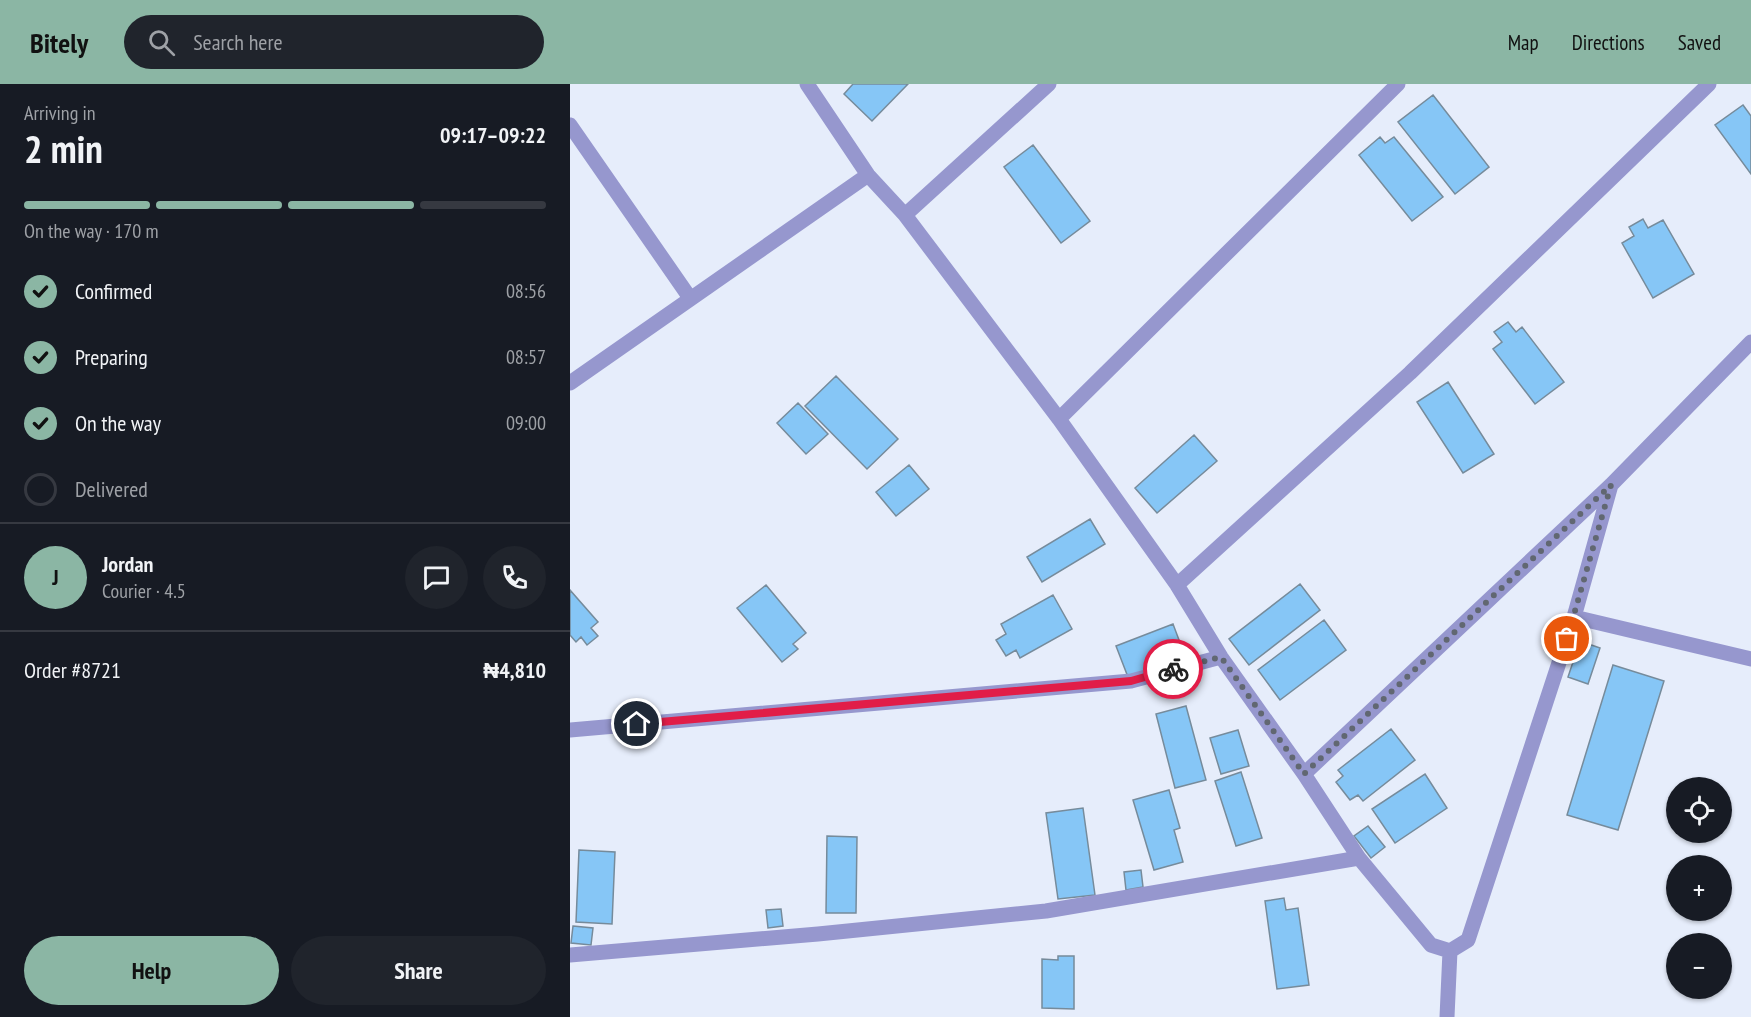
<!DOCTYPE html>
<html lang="en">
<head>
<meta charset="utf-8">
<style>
	:root { --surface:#171b24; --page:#20242c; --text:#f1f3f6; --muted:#9ea1a6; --line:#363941; --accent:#8bb6a4 }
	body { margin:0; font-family:"PT Sans Narrow",sans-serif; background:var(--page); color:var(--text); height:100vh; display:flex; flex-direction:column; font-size:22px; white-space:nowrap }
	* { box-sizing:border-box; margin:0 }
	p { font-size:20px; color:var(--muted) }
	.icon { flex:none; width:33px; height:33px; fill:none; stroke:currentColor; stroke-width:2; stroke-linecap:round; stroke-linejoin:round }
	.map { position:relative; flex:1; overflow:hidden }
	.drawer { display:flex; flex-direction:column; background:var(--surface); width:570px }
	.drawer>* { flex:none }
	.fabs { position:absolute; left:1096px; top:693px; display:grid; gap:12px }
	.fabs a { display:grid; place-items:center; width:66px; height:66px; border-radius:50%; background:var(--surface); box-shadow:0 2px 4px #0004; font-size:30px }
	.pin { position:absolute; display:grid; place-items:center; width:51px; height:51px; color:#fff; margin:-26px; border:3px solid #fff; border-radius:50%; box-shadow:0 2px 6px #0007 }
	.courier { position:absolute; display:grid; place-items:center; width:60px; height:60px; margin:-30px; border:4px solid #e11d48; border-radius:50%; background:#fff; color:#222; box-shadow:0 2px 8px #0007 }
	.head em { font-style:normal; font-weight:700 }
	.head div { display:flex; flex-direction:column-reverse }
	.head { display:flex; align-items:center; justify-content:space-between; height:102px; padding:0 24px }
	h1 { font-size:39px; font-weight:700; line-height:45px }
	.bar { display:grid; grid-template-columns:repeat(4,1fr); gap:9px 6px; align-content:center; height:72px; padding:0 24px }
	.bar i { height:8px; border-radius:4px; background:var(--line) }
	.bar .on { background:var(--accent) }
	.bar p { grid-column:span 4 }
	.line { display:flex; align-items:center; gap:15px; padding:0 24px; border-top:2px solid var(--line) }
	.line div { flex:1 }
	.round { display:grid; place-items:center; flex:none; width:63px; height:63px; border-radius:32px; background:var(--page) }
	ol { padding:0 24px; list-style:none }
	li { display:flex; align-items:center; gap:18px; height:66px }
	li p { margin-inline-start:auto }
	li .icon { padding:6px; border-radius:50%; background:var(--accent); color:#111; stroke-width:4 }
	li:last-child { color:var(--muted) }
	li i { width:33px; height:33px; border:3px solid var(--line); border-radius:50% }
	.action { display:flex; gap:12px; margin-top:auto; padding:12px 24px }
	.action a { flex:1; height:69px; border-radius:36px; background:var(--accent); color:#111; font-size:24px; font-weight:700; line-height:69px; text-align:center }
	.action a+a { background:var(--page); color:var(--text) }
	header { display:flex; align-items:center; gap:36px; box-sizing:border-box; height:84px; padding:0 30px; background:var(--accent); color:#111 }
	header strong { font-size:28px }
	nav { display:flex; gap:33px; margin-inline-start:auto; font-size:21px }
	.search { width:420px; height:54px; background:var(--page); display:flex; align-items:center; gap:15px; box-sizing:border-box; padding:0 21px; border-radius:33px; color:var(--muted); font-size:22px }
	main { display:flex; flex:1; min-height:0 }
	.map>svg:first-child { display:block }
</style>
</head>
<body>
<header>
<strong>Bitely</strong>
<div class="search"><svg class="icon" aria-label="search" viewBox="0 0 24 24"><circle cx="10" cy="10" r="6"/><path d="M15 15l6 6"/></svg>Search here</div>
<nav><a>Map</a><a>Directions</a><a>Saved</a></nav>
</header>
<main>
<section class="drawer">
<div class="head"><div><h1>2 min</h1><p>Arriving in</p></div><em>09:17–09:22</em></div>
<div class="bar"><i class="on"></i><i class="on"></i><i class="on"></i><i></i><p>On the way · 170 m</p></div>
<ol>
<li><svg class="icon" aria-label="check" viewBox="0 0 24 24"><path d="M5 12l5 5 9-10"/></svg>Confirmed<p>08:56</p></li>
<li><svg class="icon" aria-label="check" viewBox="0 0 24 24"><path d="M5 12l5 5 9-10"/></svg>Preparing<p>08:57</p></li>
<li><svg class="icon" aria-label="check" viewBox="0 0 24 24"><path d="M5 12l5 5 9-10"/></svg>On the way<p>09:00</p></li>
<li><i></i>Delivered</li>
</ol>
<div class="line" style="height:108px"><b class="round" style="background:var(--accent);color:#111">J</b><div><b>Jordan</b><p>Courier · 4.5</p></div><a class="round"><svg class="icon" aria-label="chat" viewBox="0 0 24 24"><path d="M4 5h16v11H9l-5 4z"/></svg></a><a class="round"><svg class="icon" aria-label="phone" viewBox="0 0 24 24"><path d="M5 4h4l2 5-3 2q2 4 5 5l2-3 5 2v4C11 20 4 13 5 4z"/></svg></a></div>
<div class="line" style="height:78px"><div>Order #8721</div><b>₦4,810</b></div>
<div class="action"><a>Help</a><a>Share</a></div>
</section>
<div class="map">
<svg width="1181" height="933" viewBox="0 0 1181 933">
	<rect width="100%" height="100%" fill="#e6edfb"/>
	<path fill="#86c6f6" stroke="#768b9b" stroke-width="1.5" d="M283 0H338L302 37 274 10Z
		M863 11 919 83 885 110 828 38Z
		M1173 21 1181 32V90L1145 41Z
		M810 53 815 59 824 53 873 113 842 137 789 71Z
		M463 61 520 137 491 159 434 83Z
		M1073 135 1078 144 1093 136 1124 190 1083 214 1052 159 1064 152 1059 143Z
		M938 238 946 248 952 243 994 298 965 320 923 265 932 258 924 248Z
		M266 292 328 355 297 385 235 322Z
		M878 298 924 370 893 389 847 318Z
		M228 319 258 350 236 370 207 339Z
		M624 351 647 377 587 429 565 404Z
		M339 381 359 405 326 432 306 408Z
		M520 435 535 460 472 498 457 473Z
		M730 500 750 526 679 581 659 555Z
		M196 501 236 549 223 560 228 565 212 578 167 524Z
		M0 506 28 538 21 544 28 552 17 561 11 553 6 558 0 551Z
		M483 511 502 545 450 574 446 566 436 572 426 556 436 550 431 540Z
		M754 536 776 566 710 616 688 586Z
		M603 540 615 572 591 581 592 585 558 593 546 562Z
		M1010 557 1030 564 1018 600 998 593Z
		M1043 581 1094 597 1048 746 997 731Z
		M616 622 636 696 605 704 586 630Z
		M821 645 845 676 793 717 788 711 780 716 766 698 773 692 768 686Z
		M668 646 679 682 651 690 640 654Z
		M671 688 692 754 666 762 645 697Z
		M855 690 877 724 825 759 802 725Z
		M599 706 610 744 604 746 613 778 584 786 563 716Z
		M513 724 525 811 488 815 476 729Z
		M798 742 815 763 801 774 784 752Z
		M257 752 287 753 286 829H256Z
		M9 766 45 768 42 840 6 838Z
		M571 786 573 803 556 806 554 788Z
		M714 814 716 826 728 824 739 901 707 905 695 817Z
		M211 825 213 842 198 844 196 826Z
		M3 842 23 844 21 861 1 859Z
		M488 872H504V925L472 924V875L488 876Z"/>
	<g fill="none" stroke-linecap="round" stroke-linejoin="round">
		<path stroke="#9697ce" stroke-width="15" d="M237 0 298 91 335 131 489 335 607 501 651 573 734 690 789 774 861 861 880 867 898 856 1004 533 1041 401
			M0 41 120 214
			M335 131 479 0
			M0 299 298 91
			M489 335 828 0
			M607 501 840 289 1139 0
			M1004 533 1181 575
			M0 646 561 597 651 573
			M734 690 1041 401 1181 258
			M0 871 248 850 476 827 789 774
			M877 933 880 867"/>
	</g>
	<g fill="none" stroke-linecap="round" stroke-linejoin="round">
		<path stroke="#616771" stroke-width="6" stroke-dasharray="0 10.8" d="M603 585 651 573 734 690 1041 401 997 555"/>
		<path stroke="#e11d48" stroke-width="8" d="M67 640 561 597 603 585"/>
	</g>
</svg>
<div class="fabs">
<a><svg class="icon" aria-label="locate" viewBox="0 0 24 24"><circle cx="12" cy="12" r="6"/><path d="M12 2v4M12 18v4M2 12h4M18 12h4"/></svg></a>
<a>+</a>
<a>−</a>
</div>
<div class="pin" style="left:997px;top:555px;background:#ea580c"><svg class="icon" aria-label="bag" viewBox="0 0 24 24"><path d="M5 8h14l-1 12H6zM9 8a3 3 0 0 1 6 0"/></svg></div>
<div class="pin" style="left:67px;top:640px;background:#1f2937"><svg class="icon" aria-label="home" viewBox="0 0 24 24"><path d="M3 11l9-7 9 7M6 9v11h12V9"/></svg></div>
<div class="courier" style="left:603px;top:585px"><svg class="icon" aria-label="bike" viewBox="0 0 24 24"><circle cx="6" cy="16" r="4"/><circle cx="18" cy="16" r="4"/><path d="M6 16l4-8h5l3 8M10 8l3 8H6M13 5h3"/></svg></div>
</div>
</main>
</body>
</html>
